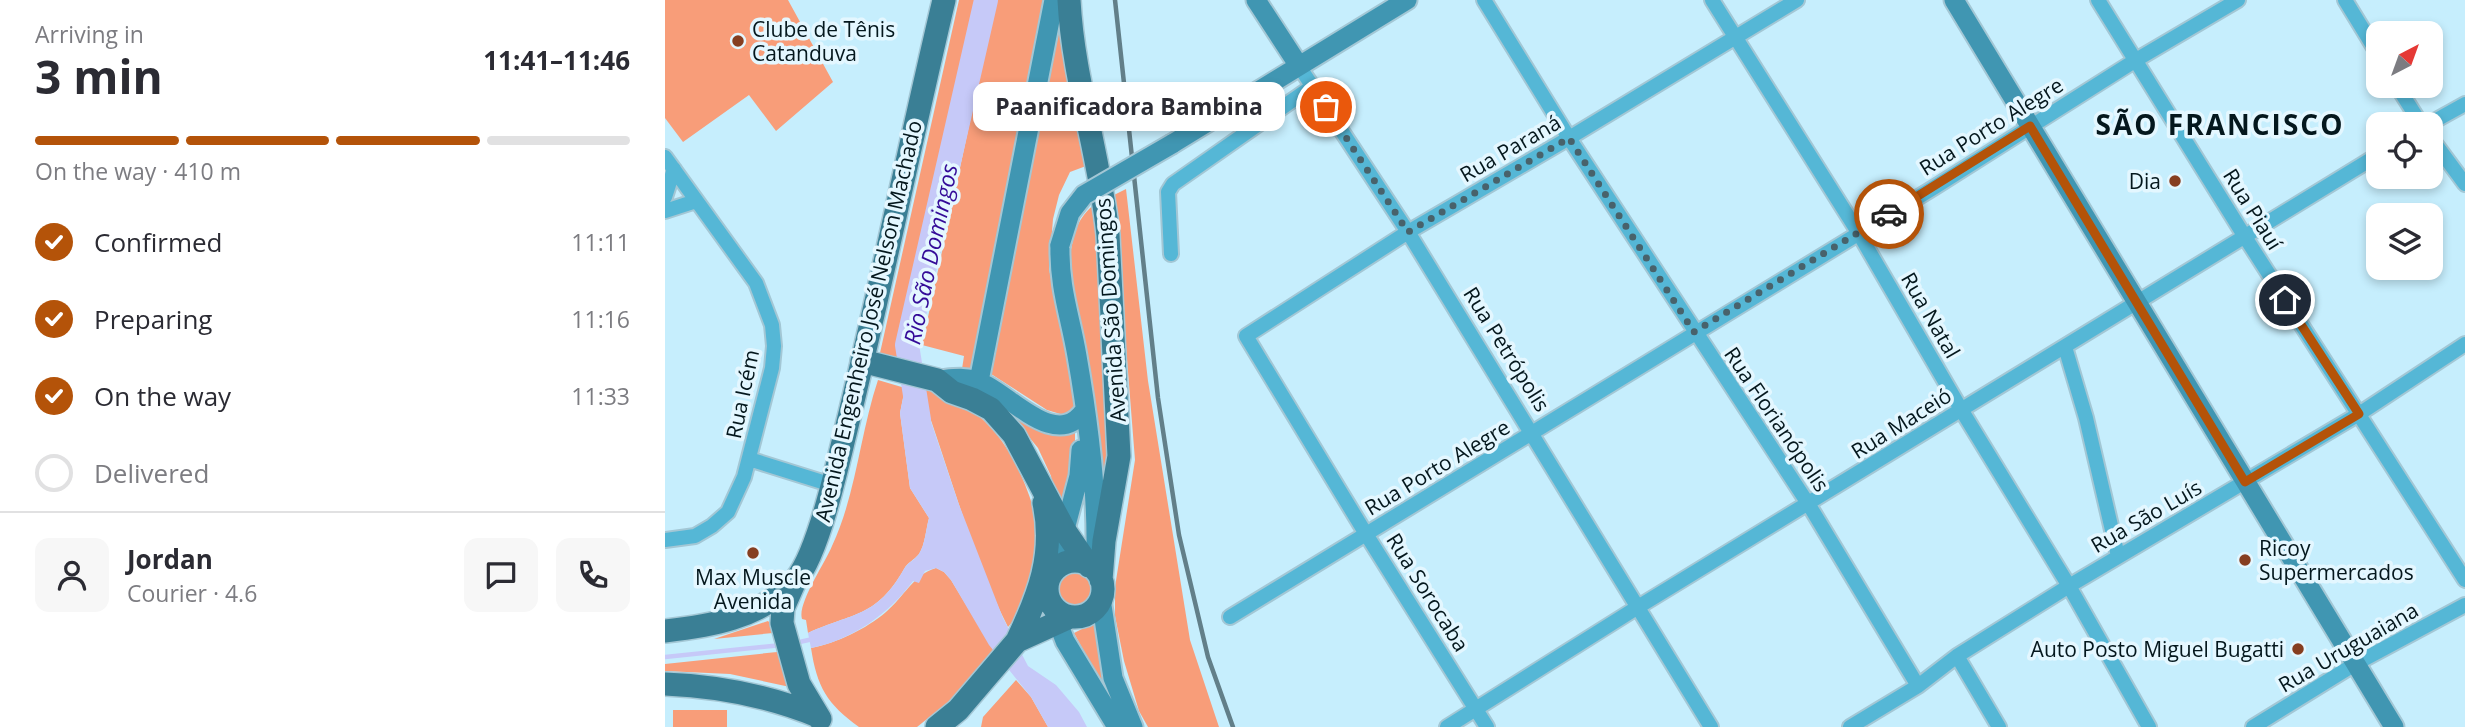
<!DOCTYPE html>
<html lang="en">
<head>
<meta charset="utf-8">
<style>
	:root { --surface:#fff; --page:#f7f7f7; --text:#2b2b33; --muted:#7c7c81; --line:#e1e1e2; --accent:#b45309 }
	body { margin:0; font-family:"Open Sans",sans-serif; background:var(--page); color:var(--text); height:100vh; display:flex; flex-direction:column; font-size:26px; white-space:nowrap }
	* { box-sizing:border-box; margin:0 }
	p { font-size:23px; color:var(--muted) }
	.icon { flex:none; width:38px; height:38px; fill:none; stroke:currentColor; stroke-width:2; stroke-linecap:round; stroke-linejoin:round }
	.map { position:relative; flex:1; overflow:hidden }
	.drawer { display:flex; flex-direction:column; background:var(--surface); width:665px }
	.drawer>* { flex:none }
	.needle { width:46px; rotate:41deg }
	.controls { position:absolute; left:1701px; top:21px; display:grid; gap:14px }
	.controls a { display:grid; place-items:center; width:77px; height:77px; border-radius:14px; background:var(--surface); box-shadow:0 4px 10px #0003; font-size:35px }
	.pin { position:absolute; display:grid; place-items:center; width:60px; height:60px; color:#fff; margin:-30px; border:4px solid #fff; border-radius:50%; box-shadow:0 2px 7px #0007 }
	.courier { position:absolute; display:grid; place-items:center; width:70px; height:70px; margin:-35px; border:5px solid #b45309; border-radius:50%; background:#fff; color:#222; box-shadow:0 2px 9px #0007 }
	.bubble { position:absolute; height:49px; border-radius:14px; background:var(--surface); box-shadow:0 4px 10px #0003; font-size:23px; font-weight:700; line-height:49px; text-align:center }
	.head em { font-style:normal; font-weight:700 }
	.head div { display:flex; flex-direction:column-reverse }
	.head { display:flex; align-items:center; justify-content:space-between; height:119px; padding:0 35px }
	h1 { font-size:46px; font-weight:700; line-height:52px }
	.bar { display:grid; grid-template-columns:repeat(4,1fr); gap:10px 7px; align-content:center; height:84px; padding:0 35px }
	.bar i { height:9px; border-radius:5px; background:var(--line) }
	.bar .on { background:var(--accent) }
	.bar p { grid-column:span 4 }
	.line { display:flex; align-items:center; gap:18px; padding:0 35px; border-top:2px solid var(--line) }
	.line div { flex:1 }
	.round { display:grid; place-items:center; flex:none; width:74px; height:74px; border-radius:14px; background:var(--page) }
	ol { padding:0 35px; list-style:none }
	li { display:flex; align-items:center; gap:21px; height:77px }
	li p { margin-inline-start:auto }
	li .icon { padding:7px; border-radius:50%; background:var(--accent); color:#fff; stroke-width:4 }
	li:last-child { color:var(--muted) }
	li i { width:38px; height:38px; border:4px solid var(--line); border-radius:50% }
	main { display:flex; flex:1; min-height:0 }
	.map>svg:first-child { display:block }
</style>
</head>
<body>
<main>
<section class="drawer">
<div class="head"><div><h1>3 min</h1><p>Arriving in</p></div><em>11:41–11:46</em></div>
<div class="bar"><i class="on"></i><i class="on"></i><i class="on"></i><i></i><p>On the way · 410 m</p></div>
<ol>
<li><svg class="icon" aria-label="check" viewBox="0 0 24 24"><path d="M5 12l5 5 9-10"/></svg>Confirmed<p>11:11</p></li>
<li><svg class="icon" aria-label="check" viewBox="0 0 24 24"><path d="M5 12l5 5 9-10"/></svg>Preparing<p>11:16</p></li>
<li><svg class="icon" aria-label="check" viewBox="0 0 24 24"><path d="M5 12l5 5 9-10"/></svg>On the way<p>11:33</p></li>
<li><i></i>Delivered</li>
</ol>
<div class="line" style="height:126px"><a class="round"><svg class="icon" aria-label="person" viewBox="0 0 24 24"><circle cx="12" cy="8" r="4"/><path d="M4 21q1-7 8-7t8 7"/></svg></a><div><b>Jordan</b><p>Courier · 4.6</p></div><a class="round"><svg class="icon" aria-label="chat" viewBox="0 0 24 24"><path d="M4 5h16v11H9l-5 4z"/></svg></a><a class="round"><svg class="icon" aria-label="phone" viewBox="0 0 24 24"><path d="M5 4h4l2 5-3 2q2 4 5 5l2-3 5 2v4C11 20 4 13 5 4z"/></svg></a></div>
</section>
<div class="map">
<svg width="1800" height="727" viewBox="0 0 1800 727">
	<rect width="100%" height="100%" fill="#c6eefd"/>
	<path fill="#f89d79" d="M0 0H123L168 82 111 131 84 95 18 142 0 118Z
		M294 0H316L232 357 215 353Z
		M331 0H386L308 370 297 369 299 356 257 345Z
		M398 12 421 166 405 172 394 195 388 219 384 269 412 404 410 410 402 416 382 410 323 372Z
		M461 189 483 381 525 640 554 727H483L474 711 459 661 450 616V587L470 460 449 195Z
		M432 202 443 456 438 504 404 261C409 235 410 219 432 202Z
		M213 380 240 388 235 413 245 488 264 518C261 529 260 545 254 554 249 560 243 562 239 569 211 618 189 612 143 633L141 620 137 619C132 604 160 563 167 546 191 495 195 434 213 380Z
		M296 386 383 434 410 432V465L397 516 390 501 386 476 373 448 346 415Z
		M255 389C318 400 350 449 368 507 373 522 379 543 376 560 373 578 355 614 343 627 305 552 284 468 255 389Z
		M388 588a20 20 0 1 1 40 0a20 20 0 1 1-40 0Z
		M271 568 279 572 286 580 331 654 292 695 252 727H194C162 704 152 687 146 648 172 643 201 629 221 612 239 597 248 575 271 568Z
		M103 621 106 624 108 633 49 639Z
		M431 622 438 675 447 704 409 633Z
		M112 652 116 654 125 687 65 674 0 671V664Z
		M351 680 366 697 383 727H316L318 717Z
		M8 710H62V727H8Z"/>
	<path fill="#c6c9f8" d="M240 388 255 389 293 502 338 618 363 666 391 685 414 712 422 727H383L366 697 324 645 286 580 279 572 271 568 260 571 254 583 248 581C224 614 187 640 146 648L143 633C189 612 211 618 239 569 243 562 249 561 254 554 260 545 261 529 264 518L245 488 235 413Z"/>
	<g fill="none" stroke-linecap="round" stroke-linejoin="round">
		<path stroke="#c6c9f8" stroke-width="4.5" d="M130 643 148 639
			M0 657 117 645"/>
		<path stroke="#c6c9f8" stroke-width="24" d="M254 420 242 345 321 0"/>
		<defs>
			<path id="street" d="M819 0 904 138 1144 505 1253 686
				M1047 0 1193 232 1297 411 1404 586 1484 727
				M1433 0 1580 237 1800 580
				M1680 0 1713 54
				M634 66 743 232 1046 727
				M1732 86 1756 124
				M1764 124 1800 104
				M1766 138 1800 184
				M0 157 91 283 107 325 109 346 107 368 79 477 63 512 47 526 30 536 0 540
				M0 197 9 169
				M0 211 31 201
				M506 254 503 192 508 184 648 86
				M1400 347 1421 418 1453 556
				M84 459 167 485
				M565 617 1270 187 1471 60 1573 0
				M1292 656 1334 727
				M782 727 973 607 1713 155
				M822 727 701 534 581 336 743 232 904 138 1132 0
				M1185 727 1253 686 1292 656 1404 586 1694 414 1800 344
				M1588 727 1690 664 1800 605"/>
			<path id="secondary" d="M591 0 634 66
				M1289 0 1729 727
				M507 144 742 0
				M395 245C394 288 405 315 412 356 423 419 432 485 431 549
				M272 380C286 379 302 376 315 382 345 394 390 451 419 411
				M314 381 389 0
				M390 567 414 476 416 450
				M436 599 448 678 468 727
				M386 604 400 641 452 727"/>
			<path id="primary" d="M404 0C408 79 435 156 443 235L454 456 439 541 436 580
				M197 361 272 380 287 392 307 399 326 409 349 435 400 531 424 566
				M382 589a28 28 0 1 1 56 0a28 28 0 1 1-56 0Z
				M129 583 118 608 117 623 134 684 155 719
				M0 631C46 626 92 618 127 584 152 561 172 466 181 430 216 287 245 143 279 0
				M352 641C374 595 390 554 379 503
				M0 684C52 686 104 696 153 716
				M272 727 293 710 352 641 405 617"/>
		</defs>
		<use href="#street" stroke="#a3c7d5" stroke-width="18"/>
		<use href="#secondary" stroke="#a3c7d5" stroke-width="23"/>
		<use href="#primary" stroke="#a3c7d5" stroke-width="26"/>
		<use href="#street" stroke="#55b7d6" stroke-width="14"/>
		<use href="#secondary" stroke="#4096b2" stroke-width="19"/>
		<use href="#primary" stroke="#3a7f95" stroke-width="23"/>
		<path stroke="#627f89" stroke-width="4.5" d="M450 0 493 398 514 535 543 657 568 727"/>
		<defs>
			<path id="secondary-bridge" d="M395 245 405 213 419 195 507 144"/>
		</defs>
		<use href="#secondary-bridge" stroke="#a3c7d5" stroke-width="23" stroke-linecap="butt"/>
		<use href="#secondary-bridge" stroke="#4096b2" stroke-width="19"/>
	</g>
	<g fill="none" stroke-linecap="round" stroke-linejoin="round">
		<path stroke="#48626b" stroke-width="7" stroke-dasharray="0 12.6" d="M661 107 743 232 904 138 1029 332 1224 214"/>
		<path stroke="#b45309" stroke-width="9" d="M1224 214 1365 126 1580 482 1694 414 1620 300"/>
	</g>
	<g fill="#863e20" stroke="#e4f7ff" stroke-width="2.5">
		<circle cx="73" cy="41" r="7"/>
		<circle cx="1510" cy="181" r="7"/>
		<circle cx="88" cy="553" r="7"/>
		<circle cx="1580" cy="560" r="7"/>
		<circle cx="1633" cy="649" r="7"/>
	</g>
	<g text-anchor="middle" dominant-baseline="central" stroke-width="7" stroke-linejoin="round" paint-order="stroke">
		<g font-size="21" fill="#04171d" stroke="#e4f7ff" text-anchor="start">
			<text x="87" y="29">Clube de Tênis<tspan x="87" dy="24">Catanduva</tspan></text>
			<text x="1496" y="181" text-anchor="end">Dia</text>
			<text x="1594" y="548">Ricoy<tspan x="1594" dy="24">Supermercados</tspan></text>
			<text x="88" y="577" text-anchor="middle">Max Muscle<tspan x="88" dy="24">Avenida</tspan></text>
			<text x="1619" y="649" text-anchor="end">Auto Posto Miguel Bugatti</text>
		</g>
		<g font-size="21" fill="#04171d" stroke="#e4f7ff">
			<text transform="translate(1326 126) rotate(-32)">Rua Porto Alegre</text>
			<text transform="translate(845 148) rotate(-30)">Rua Paraná</text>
			<text transform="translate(1588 209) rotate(58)">Rua Piauí</text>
			<text transform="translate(445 310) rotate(-94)">Avenida São Domingos</text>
			<text transform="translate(1266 315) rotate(60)">Rua Natal</text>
			<text transform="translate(203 321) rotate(-77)">Avenida Engenheiro José Nelson Machado</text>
			<text transform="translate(842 349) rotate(58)">Rua Petrópolis</text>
			<text transform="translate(77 394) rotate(-78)">Rua Icém</text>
			<text transform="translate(1112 419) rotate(56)">Rua Florianópolis</text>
			<text transform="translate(1236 423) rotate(-32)">Rua Maceió</text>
			<text transform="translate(772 467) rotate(-31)">Rua Porto Alegre</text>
			<text transform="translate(1481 516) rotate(-30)">Rua São Luís</text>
			<text transform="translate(763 592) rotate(58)">Rua Sorocaba</text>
			<text transform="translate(1683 647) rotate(-30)">Rua Uruguaiana</text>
		</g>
		<g font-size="23" font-style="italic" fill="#340b98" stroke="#e4f7ff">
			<text transform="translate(265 254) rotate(-78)">Rio São Domingos</text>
		</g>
		<g font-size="28" font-weight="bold" letter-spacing="2" fill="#04171d" stroke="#e4f7ff">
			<text x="1555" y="124">SÃO FRANCISCO</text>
		</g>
	</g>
</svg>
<div class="controls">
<a><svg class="needle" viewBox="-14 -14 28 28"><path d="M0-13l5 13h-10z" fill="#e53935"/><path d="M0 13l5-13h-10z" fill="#7c7c81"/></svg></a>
<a><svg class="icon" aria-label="locate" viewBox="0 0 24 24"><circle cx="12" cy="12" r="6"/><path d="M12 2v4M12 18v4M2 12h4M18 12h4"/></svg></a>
<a><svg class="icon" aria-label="layers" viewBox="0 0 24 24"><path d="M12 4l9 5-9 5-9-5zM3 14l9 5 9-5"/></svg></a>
</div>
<div class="pin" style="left:661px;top:107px;background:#ea580c"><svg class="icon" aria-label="bag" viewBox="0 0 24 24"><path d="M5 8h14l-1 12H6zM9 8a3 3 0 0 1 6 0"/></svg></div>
<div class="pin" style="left:1620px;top:300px;background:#1f2937"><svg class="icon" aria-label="home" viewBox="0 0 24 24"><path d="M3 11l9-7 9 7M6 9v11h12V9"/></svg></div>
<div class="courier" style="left:1224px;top:214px"><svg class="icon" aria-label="car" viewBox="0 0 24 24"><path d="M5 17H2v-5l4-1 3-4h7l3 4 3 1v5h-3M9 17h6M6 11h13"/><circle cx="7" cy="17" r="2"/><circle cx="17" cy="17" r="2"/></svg></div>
<div class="bubble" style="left:308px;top:82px;width:312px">Paanificadora Bambina</div>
</div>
</main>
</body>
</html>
